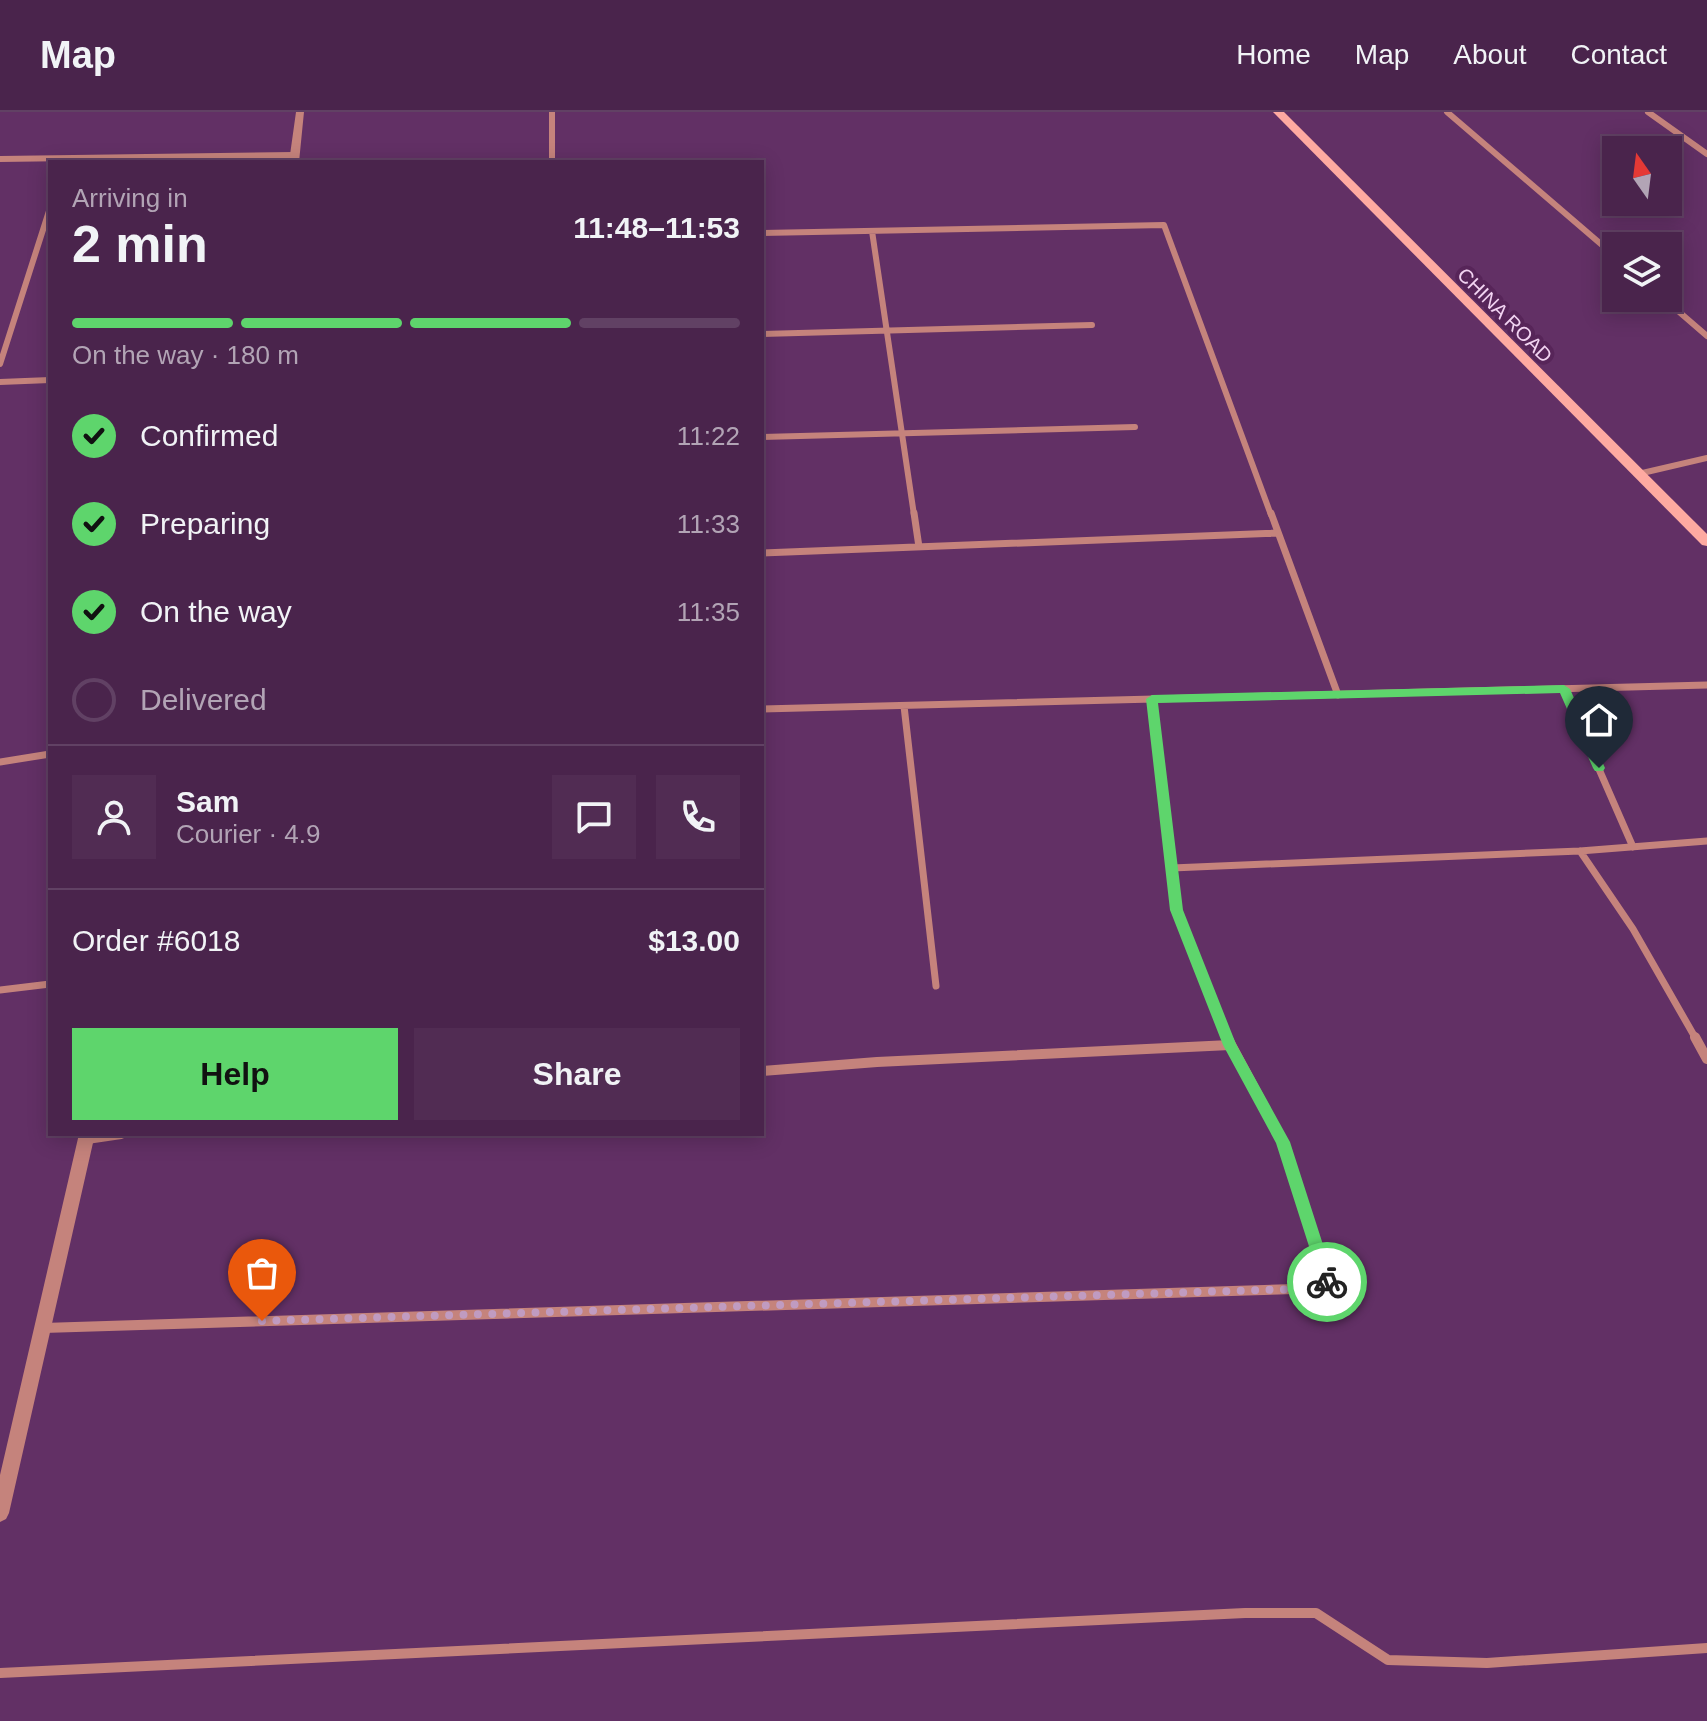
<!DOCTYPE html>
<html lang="en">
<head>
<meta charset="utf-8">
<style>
	:root { --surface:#4a244c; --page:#512c53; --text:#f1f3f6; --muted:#b2a4b5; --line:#614164; --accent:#5ed56c }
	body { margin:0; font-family:Arial,sans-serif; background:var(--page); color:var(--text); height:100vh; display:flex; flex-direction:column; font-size:30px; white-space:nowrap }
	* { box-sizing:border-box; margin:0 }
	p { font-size:26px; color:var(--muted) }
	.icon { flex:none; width:44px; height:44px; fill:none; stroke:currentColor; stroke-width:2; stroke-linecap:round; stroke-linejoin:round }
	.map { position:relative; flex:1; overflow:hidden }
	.panel { position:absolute; left:48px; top:48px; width:716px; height:976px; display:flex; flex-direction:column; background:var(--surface); border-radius:0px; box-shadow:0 4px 20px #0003,0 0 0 2px var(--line) }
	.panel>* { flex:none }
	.needle { width:52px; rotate:346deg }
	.controls { position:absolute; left:1602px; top:24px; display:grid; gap:16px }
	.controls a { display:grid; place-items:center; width:80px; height:80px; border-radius:0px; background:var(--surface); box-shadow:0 4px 20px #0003,0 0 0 2px var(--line); font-size:40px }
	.pin { position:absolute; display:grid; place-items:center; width:68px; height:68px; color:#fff; margin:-82px -34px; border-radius:50% 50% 50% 0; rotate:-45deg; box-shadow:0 0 8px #0007 }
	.pin .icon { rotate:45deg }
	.courier { position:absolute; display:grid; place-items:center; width:80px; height:80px; margin:-40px; border:6px solid #5ed56c; border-radius:50%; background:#fff; color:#222; box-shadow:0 2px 10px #0007 }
	.summary em { font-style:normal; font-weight:700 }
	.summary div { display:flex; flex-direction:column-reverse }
	.summary { display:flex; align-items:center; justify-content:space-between; height:136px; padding:0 24px }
	h1 { font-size:52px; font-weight:700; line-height:60px }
	.bar { display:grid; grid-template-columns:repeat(4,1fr); gap:12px 8px; align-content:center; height:96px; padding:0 24px }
	.bar i { height:10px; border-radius:6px; background:var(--line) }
	.bar .active { background:var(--accent) }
	.bar p { grid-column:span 4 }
	.line { display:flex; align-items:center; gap:20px; padding:0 24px; border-top:2px solid var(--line) }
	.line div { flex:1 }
	.round { display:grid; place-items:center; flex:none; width:84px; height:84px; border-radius:0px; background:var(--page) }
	ol { padding:0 24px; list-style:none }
	li { display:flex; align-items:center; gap:24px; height:88px }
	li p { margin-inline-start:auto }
	li .icon { padding:8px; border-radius:50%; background:var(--accent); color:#111; stroke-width:4 }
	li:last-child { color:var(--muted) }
	li i { width:44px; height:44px; border:4px solid var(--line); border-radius:50% }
	.button { display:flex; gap:16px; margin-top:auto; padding:16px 24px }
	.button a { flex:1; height:92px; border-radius:0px; background:var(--accent); color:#111; font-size:32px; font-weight:700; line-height:92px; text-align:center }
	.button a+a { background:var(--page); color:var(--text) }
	header { display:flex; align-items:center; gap:48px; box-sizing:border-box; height:112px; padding:0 40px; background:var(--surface); border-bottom:2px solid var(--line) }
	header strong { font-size:38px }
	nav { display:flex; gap:44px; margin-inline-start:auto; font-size:28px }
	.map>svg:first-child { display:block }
</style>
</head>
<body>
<header>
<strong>Map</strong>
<nav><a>Home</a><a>Map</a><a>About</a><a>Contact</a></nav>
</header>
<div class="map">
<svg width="1707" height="1609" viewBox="0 0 1707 1609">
	<rect width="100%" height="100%" fill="#623065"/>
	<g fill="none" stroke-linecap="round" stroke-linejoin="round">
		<path stroke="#c5837c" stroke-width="6" d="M552 0V50
			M1447 0 1616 145
			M1648 0 1707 42
			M0 47 295 43
			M872 119 914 403
			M762 121 1164 113 1271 403
			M1663 186 1707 224
			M762 222 1092 213
			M0 252 50 96
			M0 270 50 268
			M762 325 1135 315
			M1638 362 1707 346"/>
		<path stroke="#c5837c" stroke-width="7" d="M914 401 919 435
			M1271 401 1338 583
			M762 441 1278 421
			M1564 577 1633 735
			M1152 587 1176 798 1228 927
			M904 594 936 874
			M762 597 1707 573
			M0 650 50 642
			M1580 739 1633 817 1696 927
			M1172 756 1580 739 1707 729
			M0 878 50 872"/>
		<path stroke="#c5837c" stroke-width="10" d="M1695 925 1707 947
			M762 959 877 950 1230 933
			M87 1027 121 1022
			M43 1216 1329 1176 1283 1030 1227 925
			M0 1561 1245 1501H1316L1388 1548 1487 1551 1707 1536"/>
		<path fill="#c5837c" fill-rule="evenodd" d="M296 0H304L299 50H289Z
			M79 1022H95L9 1401 6 1407 0 1410V1363Z"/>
		<path fill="#feaaa1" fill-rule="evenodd" d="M1273 0H1284L1707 422V434L1702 433Z"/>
	</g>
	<path fill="#5ed56c" d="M1564 573 1570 577 1605 656 1603 659H1595L1593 656 1560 581 1158 591 1183 798 1236 932 1290 1030 1335 1170 1327 1177 1322 1175 1276 1031 1223 933 1170 798 1146 587 1152 583Z"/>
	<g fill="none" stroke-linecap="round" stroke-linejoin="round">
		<path stroke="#c09bc1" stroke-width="8" stroke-dasharray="0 14.4" d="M262 1209 1329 1176 1327 1170"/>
	</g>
	<g text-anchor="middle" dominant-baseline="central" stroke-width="8" stroke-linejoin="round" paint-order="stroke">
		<g font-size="20" fill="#f2d4f2" stroke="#572559">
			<text transform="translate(1505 203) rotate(45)">CHINA ROAD</text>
		</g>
	</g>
</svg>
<div class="controls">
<a><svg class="needle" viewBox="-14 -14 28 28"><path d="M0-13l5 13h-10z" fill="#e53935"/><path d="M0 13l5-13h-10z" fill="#b2a4b5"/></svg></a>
<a><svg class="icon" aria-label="layers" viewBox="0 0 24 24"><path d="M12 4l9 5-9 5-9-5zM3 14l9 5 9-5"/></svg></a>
</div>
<div class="pin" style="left:262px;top:1209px;background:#ea580c"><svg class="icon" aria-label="bag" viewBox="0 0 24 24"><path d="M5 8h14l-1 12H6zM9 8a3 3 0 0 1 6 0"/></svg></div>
<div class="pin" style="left:1599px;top:656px;background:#1f2937"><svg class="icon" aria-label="home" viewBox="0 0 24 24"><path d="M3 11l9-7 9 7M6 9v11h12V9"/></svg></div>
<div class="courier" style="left:1327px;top:1170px"><svg class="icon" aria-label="bike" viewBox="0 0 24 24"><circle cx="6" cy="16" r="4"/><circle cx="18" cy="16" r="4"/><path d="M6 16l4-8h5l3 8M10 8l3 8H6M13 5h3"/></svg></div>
<section class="panel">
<div class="summary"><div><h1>2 min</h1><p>Arriving in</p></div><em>11:48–11:53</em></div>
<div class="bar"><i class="active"></i><i class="active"></i><i class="active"></i><i></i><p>On the way · 180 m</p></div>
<ol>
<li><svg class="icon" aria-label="check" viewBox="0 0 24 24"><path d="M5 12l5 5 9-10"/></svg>Confirmed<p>11:22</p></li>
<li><svg class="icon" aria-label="check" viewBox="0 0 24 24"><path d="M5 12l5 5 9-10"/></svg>Preparing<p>11:33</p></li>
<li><svg class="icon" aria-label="check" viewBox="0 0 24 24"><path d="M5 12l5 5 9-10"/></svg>On the way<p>11:35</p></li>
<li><i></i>Delivered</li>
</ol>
<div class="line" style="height:144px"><a class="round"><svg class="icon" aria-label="person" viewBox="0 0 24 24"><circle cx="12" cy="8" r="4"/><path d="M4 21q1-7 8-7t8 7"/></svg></a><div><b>Sam</b><p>Courier · 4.9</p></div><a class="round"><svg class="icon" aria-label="chat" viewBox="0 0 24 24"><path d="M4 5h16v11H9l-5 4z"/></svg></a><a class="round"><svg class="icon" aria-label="phone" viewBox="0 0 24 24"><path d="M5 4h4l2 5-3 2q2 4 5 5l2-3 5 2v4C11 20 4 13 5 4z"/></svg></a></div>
<div class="line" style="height:104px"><div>Order #6018</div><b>$13.00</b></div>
<div class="button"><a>Help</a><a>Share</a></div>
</section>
</div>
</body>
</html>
